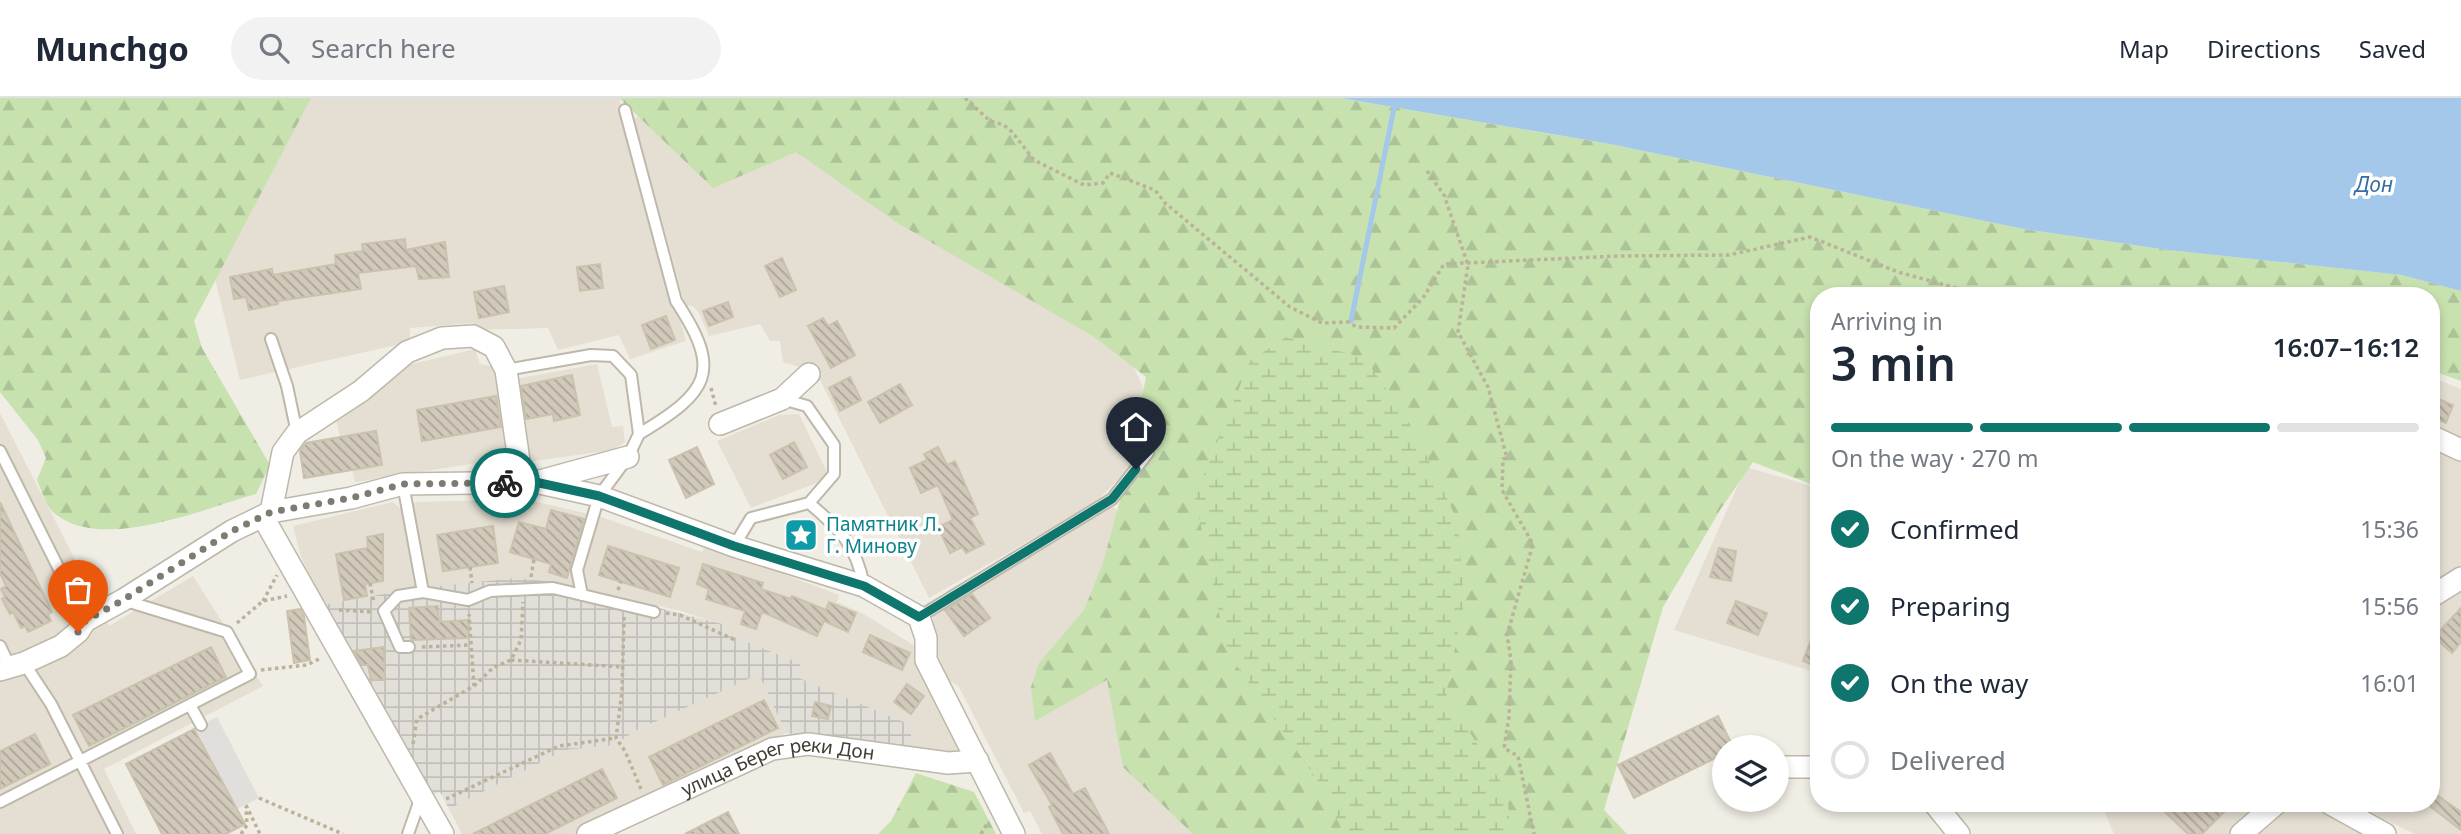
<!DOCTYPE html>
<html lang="en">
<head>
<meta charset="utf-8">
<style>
	:root { --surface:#fff; --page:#f2f2f3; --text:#1f2937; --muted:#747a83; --line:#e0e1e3; --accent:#0f766e }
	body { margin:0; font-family:"Noto Sans",sans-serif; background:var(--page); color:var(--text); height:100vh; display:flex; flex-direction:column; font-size:26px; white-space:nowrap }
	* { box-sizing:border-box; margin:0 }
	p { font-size:23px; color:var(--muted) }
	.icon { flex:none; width:38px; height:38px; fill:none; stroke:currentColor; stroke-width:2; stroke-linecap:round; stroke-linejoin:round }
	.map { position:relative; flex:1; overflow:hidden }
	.side { position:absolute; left:1810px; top:189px; width:630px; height:525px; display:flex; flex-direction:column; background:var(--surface); border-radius:28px; box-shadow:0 4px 10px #0003 }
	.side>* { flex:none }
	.tools { position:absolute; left:1712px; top:637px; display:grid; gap:14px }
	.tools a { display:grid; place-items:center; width:77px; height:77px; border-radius:50%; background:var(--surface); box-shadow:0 4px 10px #0003; font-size:35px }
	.pin { position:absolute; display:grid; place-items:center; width:60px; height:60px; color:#fff; margin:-72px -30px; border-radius:50% 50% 50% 0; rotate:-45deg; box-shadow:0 0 7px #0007 }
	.pin .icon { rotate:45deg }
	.courier { position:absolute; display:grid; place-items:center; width:70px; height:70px; margin:-35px; border:5px solid #0f766e; border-radius:50%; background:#fff; color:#222; box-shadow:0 2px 9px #0007 }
	.overview em { font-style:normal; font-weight:600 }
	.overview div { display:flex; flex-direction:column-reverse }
	.overview { display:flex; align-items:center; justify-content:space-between; height:119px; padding:0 21px }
	h1 { font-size:46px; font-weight:600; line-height:52px }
	.bar { display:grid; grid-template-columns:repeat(4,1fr); gap:10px 7px; align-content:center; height:84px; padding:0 21px }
	.bar i { height:9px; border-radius:5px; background:var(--line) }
	.bar .on { background:var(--accent) }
	.bar p { grid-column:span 4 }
	ol { padding:0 21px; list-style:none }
	li { display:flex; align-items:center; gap:21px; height:77px }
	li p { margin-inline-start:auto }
	li .icon { padding:7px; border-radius:50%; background:var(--accent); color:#fff; stroke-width:4 }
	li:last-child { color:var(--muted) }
	li i { width:38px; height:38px; border:4px solid var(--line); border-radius:50% }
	header { display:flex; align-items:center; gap:42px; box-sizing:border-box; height:98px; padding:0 35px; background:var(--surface); border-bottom:2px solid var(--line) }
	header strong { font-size:33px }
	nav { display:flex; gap:38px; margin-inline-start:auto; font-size:24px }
	.search { width:490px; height:63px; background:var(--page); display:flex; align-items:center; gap:18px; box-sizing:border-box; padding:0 24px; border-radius:38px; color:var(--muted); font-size:26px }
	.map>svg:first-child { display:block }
</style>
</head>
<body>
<header>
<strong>Munchgo</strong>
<div class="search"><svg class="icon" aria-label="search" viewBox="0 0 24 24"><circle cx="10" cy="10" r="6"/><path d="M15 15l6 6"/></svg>Search here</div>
<nav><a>Map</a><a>Directions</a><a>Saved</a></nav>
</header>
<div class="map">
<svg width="2461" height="736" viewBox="0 0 2461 736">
	<defs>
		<pattern id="industrial-grid" width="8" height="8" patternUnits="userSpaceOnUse" patternTransform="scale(1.75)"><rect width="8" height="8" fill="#e2dfd9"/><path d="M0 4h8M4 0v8" fill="none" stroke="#c3c0bb"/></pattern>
		<pattern id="forest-firs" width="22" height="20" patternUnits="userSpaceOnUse" patternTransform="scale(1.75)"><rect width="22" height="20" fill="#c7e1af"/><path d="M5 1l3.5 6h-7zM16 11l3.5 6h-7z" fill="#acc297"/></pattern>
		<pattern id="wetland-marsh" width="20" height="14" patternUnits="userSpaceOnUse" patternTransform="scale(1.75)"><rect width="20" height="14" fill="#c7e1af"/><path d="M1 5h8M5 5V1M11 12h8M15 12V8" fill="none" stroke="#acc297"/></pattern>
		<pattern id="building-back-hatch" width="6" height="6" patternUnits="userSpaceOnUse" patternTransform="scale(1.75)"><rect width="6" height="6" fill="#d1c9ba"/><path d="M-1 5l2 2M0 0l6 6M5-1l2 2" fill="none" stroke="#aba498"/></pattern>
	</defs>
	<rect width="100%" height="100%" fill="#f0ede4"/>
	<path fill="#e4dfd2" d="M287 0H619L686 243 630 261 619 237 558 252 548 230 477 232 473 225 410 230V244L240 282 213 173Z
		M673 8 770 37 1112 222 1164 335 1095 405 929 500 811 264 799 269 783 264 780 243H770L760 226 709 238 699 215 693 208 685 207 634 20Z
		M475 251 480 266 497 269 514 359 355 384 352 372 304 380 299 346 340 339 335 317 391 271Z
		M597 266 612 329 623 328 625 344 612 352 528 364 515 281Z
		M2431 279 2461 291V344L2431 330Z
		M0 315 109 528 193 478 263 588 104 671 136 736H0Z
		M799 316 828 376 814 386 751 410 717 343 779 317Z
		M2431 347 2461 361V471L2431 490Z
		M1746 369 1818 390 1810 489 1818 498V575L1674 532Z
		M525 401 601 419 702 454 706 447 839 497 837 504 862 515 915 548 918 570 967 655 911 653V627L798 580 800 565 724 535 726 528 681 513 561 485 411 491 322 507 300 455 293 428 393 404 400 410 418 404Z
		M1111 407 1151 443 1305 736H1042L1030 713 1024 715 959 589 949 582 934 549 933 517 1069 436Z
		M2461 488V736H2415L2350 705H2431V513Z
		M760 575 786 635 575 736H462L449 711 565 652 615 647 633 634Z
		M2101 705H2257L2231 736H2114Z
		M2305 705H2310L2367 736H2259L2286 713Z"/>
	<path fill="url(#industrial-grid)" d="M518 480 561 485 726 527 724 535 800 565 799 580 911 627V653L786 635 759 576 633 634 615 647 565 652 449 711 440 694 429 699 322 507 411 491Z"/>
	<path fill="url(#forest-firs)" d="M0 0H311L194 223 202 250 270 367 256 396C202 411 102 455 54 415 46 409 41 391 37 382L46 360 38 342 0 294Z
		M619 0H1339L1610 46 2024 131 2168 152 2403 177 2461 193V283L2431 272V198H1818V510L1812 508 1818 389 1753 364 1720 412 1663 509 1604 712 1627 736H1193L1123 669 1107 582 1035 623 1031 589 1039 565 1084 512 1103 465 1129 369 1146 279 1096 240 896 124 796 54 713 90Z
		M916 675 974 694 996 736H878L891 723Z"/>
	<path fill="url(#wetland-marsh)" d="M1286 239 1365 260 1417 337 1458 424 1464 505 1446 596 1507 694 1511 736H1344L1318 683 1227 554 1195 399 1250 263Z"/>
	<path fill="#e1dfdc" d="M217 619 259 700 237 711 195 630Z"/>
	<path fill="#a4c8e9" d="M1340 0H2461V193L2402 177 2168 152 2024 131 1610 46Z"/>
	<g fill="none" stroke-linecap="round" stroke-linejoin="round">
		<path stroke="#a4c8e9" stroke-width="5" d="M1351 223 1396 0"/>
	</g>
	<path fill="url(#building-back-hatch)" stroke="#cbc2ae" stroke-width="2" d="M405 141 406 152 445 144 449 179 419 181 416 168 358 175 361 191 278 203V206L249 212 246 199 234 201 230 179 272 171 273 177 336 166 335 157 363 153 362 146Z
		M782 160 796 192 780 199 765 168Z
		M600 166 603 190 580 193 577 169Z
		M504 188 509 214 479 220 474 194Z
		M728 204 733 219 709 228 703 213Z
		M666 218 675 242 651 251 642 227Z
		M823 220 828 228 837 223 855 257 831 270 808 228Z
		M572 277 580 317 554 323 553 316 526 321 521 288Z
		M850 279 861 302 840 313 829 290Z
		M900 286 912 307 880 325 868 304Z
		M496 298 501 329 422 343 417 312Z
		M2431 298 2453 307 2446 325 2431 319Z
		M376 333 382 367 304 380 300 353 306 345Z
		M794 344 807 369 783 381 770 357Z
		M697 349 714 386 686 400 669 362Z
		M938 349 947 367 955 363 978 416 970 420 984 446 966 455 962 449 950 455 938 429 953 422 938 387 921 395 910 370 927 362 924 356Z
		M0 404 52 514 48 516 51 523 28 534 25 528 21 530 13 514 10 516 2 501 5 499 1 491 6 488 0 475Z
		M551 412 584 421 567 480 549 474 551 466 510 454 519 424 546 431Z
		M493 428 498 465 443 473 437 437Z
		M383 436V483L365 486 367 498 344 502 336 456 368 450 367 439Z
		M608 448 679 470 670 499 599 477Z
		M1719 450 1736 453 1731 483 1710 479Z
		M703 466 763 485 761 491 791 501 792 498 826 512 829 504 856 515 848 534 824 523 817 538 762 514 756 531 741 526 745 513 706 501 709 491 697 486Z
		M972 496 990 520 964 538 945 512Z
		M1736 503 1767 515 1758 537 1727 525Z
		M438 508 439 524 468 522 469 540 411 542 409 510Z
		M2461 510V544L2452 555 2434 539Z
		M300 511 304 518 310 562 294 565 287 513Z
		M1817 526H1818V569L1803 563Z
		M870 537 910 555 902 572 863 554Z
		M211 549 226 579 89 648 73 617Z
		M384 549 385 582H371L368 567H362L354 553Z
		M907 586 924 598 911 616 894 604Z
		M764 602 778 630 663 687 649 659Z
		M815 604 831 608 828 621 812 618Z
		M1718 618 1733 649H1724V656L1634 700 1618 667Z
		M194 631 245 726 226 736H162L126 666Z
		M35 636 50 666 0 691V653Z
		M1050 655 1073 696 1085 690 1109 736H1063L1049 709 1052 707 1029 667Z
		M602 671 617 700 545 736H473Z
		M2431 693 2461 714V732L2431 709Z
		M2172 705H2215L2224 714 2202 736H2188L2164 713Z
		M728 714 739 736H685Z"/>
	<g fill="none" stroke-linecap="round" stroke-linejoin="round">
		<defs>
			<path id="lane" d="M625 12 676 203C723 274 709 294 639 336
				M271 241 287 288 297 335
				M506 272 591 257 613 258 631 277 639 336 628 359 599 398 577 472 582 497
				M782 301 807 308 834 347V376L809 405C841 432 856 447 864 488
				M0 353 85 523
				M403 386 423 494
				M734 448 751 420 809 405
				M919 519 1112 401 1148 355
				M0 548 9 567
				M409 549H400L384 513 398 498 423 494 468 502 490 493 553 490 654 514
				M24 565 51 606 117 736
				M190 607 201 627
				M0 704 250 576 227 534 123 502
				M408 736 421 699"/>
			<g id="street">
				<path d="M720 326 782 301 809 276"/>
				<path d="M2431 338 2461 352"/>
				<path d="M540 383 628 359"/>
				<path d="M271 414 283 354 297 335 361 293 407 254 442 240 473 238 494 249 506 272 522 384"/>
				<path d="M263 419 443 736"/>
				<path d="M2431 499 2461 480"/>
				<path d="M0 572 24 565 61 548 78 534 85 523 123 502 232 433 271 414 351 400 403 386 535 384 599 398 734 448 864 488 919 519 926 540V562L1014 736"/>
				<path d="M1776 669H1818"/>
				<path d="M1934 705 1959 736"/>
				<path d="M2329 705 2385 736"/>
				<path id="s1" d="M588 736 772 651 808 646 948 665 978 663"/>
				<path d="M2241 736 2277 705"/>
			</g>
		</defs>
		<use href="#lane" stroke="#bdb8aa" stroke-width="14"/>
		<use href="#street" stroke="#bdb8aa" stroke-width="24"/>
		<path stroke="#bbb29a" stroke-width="3.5" stroke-dasharray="3.5 3.5" stroke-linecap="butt" d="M965 0 990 23 1004 27 1012 34 1034 62 1084 87 1103 85 1110 75 1155 92 1165 105 1290 209 1322 225 1348 224 1357 229 1394 230 1423 200 1444 166 1618 158 1729 157 1810 139 1898 174 1985 198
			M1427 73 1444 97 1468 167 1458 234 1488 289 1507 360 1503 361 1502 392 1533 446 1507 537 1511 562 1509 619 1504 650 1518 658 1534 736
			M711 290 716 309
			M470 469 472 485
			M531 479 534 461
			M370 485 374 505
			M618 492 621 483
			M263 503 277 477
			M339 512 373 514
			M666 515 680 517 735 542
			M624 519 622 594 616 640 625 653 641 691
			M237 525 263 503 287 498
			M422 549 470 547
			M511 562 624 569
			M261 572 307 567 321 560
			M474 588 494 569 511 562 521 542 523 504
			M413 646 417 621 474 588 469 516
			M259 700 343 736
			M446 701 559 648 616 640
			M246 707 260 736
			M241 736 247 727 246 709
			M981 736 988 724"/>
		<use href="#lane" stroke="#fff" stroke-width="10"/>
		<use href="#street" stroke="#fff" stroke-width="21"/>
	</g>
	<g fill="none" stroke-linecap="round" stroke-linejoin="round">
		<path stroke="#7e7b72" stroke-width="7" stroke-dasharray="0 12.6" d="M78 534 85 523 123 502 232 433 271 414 351 400 403 386 505 385"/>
		<path stroke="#0f766e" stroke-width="9" d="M505 385 535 384 599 398 734 448 864 488 919 519 1112 401 1136 371"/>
	</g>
	<defs>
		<symbol id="sight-square" viewBox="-11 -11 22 22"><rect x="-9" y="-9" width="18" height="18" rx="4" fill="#0f9aa8" stroke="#fff"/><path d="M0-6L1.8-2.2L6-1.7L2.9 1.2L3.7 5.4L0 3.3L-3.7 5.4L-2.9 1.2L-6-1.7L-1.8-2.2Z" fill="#fff"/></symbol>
	</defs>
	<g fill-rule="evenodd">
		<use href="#sight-square" x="782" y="418" width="38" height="38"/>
	</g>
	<g text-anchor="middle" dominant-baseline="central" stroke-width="7" stroke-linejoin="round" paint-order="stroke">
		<g font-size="19" fill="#0d838f" stroke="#fff" text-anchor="start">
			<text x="826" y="426">Памятник Л.<tspan x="826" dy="22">Г. Минову</tspan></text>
		</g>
		<g font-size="19" fill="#413d34" stroke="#fff">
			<text stroke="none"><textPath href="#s1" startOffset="205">улица Берег реки Дон</textPath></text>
		</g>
		<g font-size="21" font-style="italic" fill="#386ea3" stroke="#fff">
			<text x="2374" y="86">Дон</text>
		</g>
	</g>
</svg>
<div class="tools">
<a><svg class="icon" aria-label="layers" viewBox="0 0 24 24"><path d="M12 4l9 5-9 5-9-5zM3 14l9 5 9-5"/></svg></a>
</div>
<div class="pin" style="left:78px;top:534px;background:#ea580c"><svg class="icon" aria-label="bag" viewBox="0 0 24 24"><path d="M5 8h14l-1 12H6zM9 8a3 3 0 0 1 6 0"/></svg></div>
<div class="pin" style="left:1136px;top:371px;background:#1f2937"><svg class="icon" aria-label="home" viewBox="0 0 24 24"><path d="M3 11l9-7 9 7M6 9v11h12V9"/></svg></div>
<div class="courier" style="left:505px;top:385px"><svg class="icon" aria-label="bike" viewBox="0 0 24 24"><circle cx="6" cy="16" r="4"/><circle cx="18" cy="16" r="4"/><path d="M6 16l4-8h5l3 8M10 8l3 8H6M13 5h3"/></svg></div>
<section class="side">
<div class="overview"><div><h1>3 min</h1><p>Arriving in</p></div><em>16:07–16:12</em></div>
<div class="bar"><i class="on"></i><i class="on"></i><i class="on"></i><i></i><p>On the way · 270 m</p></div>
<ol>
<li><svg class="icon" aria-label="check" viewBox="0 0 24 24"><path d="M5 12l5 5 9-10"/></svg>Confirmed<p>15:36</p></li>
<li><svg class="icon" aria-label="check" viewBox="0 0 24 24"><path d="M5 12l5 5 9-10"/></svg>Preparing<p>15:56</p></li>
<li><svg class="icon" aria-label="check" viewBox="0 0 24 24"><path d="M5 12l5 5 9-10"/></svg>On the way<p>16:01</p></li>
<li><i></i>Delivered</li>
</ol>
</section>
</div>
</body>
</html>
